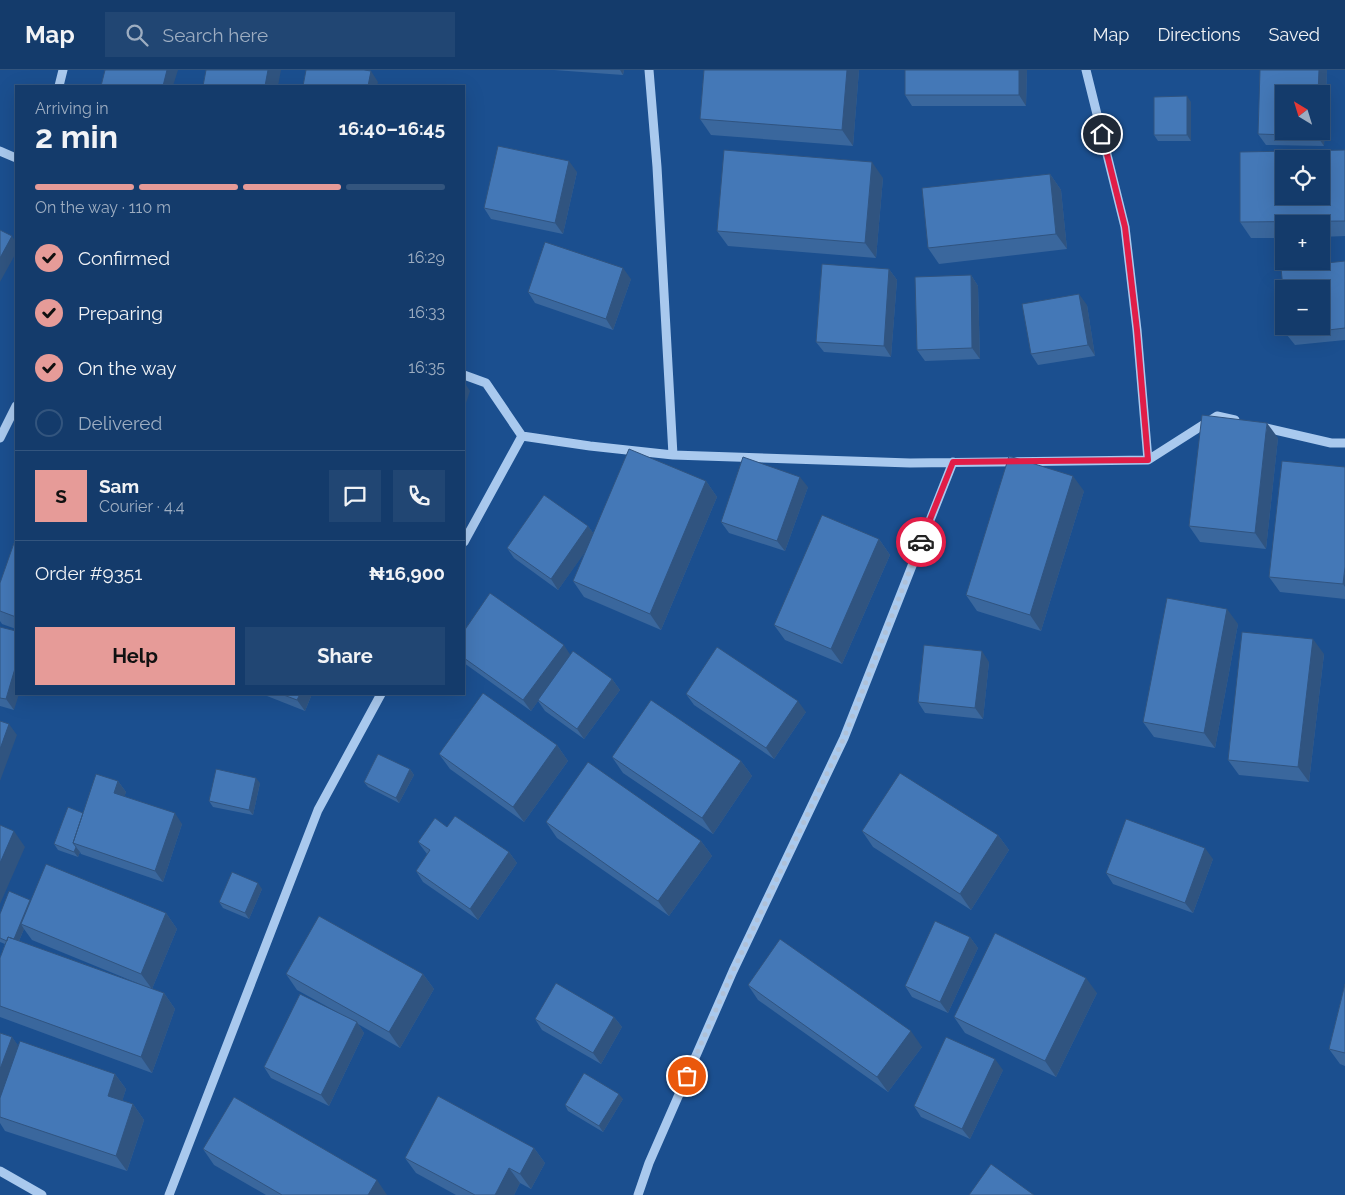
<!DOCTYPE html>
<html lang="en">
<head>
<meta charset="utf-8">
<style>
	:root { --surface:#143b6b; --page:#214673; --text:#f1f3f6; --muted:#9dadc1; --line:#33557e; --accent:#e69b98 }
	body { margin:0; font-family:Raleway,sans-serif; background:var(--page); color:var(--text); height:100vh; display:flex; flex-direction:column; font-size:19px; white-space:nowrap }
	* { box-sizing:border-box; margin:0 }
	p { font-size:16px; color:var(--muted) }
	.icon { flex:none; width:28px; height:28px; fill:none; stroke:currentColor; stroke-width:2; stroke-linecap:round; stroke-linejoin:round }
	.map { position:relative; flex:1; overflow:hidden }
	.drawer { position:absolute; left:15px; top:15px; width:450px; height:610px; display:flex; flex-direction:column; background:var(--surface); border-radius:0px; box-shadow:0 5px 20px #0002,0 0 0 1px var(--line) }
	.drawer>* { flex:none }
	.needle { width:32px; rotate:322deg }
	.controls { position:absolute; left:1275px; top:15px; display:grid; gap:10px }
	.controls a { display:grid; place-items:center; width:55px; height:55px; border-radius:0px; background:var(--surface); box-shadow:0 5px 20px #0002,0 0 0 1px var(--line); font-size:25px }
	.pin { position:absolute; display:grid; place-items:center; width:42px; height:42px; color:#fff; margin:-21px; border:2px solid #fff; border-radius:50%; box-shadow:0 1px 5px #0007 }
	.courier { position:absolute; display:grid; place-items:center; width:50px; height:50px; margin:-25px; border:4px solid #e11d48; border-radius:50%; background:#fff; color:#222; box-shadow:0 1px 6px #0007 }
	.headline em { font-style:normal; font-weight:700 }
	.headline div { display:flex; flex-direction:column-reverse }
	.headline { display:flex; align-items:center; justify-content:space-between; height:85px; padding:0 20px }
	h1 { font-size:32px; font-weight:700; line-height:38px }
	.bar { display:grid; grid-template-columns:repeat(4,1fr); gap:8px 5px; align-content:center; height:60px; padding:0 20px }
	.bar i { height:6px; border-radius:4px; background:var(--line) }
	.bar .active { background:var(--accent) }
	.bar p { grid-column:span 4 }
	.line { display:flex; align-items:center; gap:12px; padding:0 20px; border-top:1px solid var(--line) }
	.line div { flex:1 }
	.round { display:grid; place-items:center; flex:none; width:52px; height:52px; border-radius:0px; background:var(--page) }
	ol { padding:0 20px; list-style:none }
	li { display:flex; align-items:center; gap:15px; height:55px }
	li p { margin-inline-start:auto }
	li .icon { padding:5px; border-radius:50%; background:var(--accent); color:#111; stroke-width:4 }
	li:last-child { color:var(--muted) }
	li i { width:28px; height:28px; border:2px solid var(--line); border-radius:50% }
	.button { display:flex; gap:10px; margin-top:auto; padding:10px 20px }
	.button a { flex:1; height:58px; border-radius:0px; background:var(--accent); color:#111; font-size:20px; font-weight:700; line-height:58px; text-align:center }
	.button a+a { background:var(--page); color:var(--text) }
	header { display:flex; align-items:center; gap:30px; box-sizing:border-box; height:70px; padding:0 25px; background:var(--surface); border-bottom:1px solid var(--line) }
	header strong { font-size:24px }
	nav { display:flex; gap:28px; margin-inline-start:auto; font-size:18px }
	.search { width:350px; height:45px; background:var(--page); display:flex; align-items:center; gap:12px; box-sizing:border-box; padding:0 18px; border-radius:0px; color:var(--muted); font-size:19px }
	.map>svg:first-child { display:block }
</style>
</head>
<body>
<header>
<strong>Map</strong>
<div class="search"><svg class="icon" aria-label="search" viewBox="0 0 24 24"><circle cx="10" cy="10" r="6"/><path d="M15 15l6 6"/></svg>Search here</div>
<nav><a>Map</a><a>Directions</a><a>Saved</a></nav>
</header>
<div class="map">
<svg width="1345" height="1125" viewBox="0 0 1345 1125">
	<rect width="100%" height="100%" fill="#1b4f8f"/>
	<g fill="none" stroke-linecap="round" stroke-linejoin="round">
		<path stroke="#a9c9ee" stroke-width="9" d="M649 0 657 97 673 385
			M1086 0 1125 157 1137 260 1148 390
			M59 16 63 0
			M0 81 16 88
			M464 305 486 313 522 366 590 376 673 385 910 393 1148 390 1217 346 1235 350
			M1262 357 1331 373H1345
			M0 368 16 336
			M464 472 522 366
			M0 1101 42 1125
			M169 1125 318 740 381 624
			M638 1125 649 1093 733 901 844 668 953 392"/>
	</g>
	<path fill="#3a679d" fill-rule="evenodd" d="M554 0H624L623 5Z
		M704 0H859L853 76 711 65 700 49Z
		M905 0H1027L1026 36H912L905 25Z
		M1327 0 1324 76 1266 75 1258 64Z
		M1191 32V71H1158L1154 65Z
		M1345 80V166L1321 167V154H1284V168H1251L1240 152Z
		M577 102 563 164 491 149 484 138Z
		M1050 104 1061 120 1067 179 939 194 928 178Z
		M883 108 876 188 728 176 717 161Z
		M1345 191V270L1295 275 1287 265Z
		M889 199 897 210 891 287 824 282 816 272Z
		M971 205 978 216 980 289 925 291 917 280Z
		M631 209 613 260 535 233 528 222Z
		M1087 235 1095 286 1038 295 1031 284Z
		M1278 368 1266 479 1200 472 1189 456Z
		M1345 397V529L1280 522 1269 507Z
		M706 411 717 427 661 560 584 527 573 511 586 480 558 520 514 488 507 478 588 456 593 463Z
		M808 417 785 481 729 463 721 452Z
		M1084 421 1041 561 977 541 966 525Z
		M879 469 890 485 842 594 785 570 774 555Z
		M16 473V559L2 554 0 551V513Z
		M1238 554 1215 678 1154 667 1143 652Z
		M0 557 14 640 0 636Z
		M464 561 570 584 612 609 620 620 584 669 545 641 538 631 531 641 464 593Z
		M1324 584 1309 712 1239 705 1228 690Z
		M989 592 983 649 925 643 918 632Z
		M262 624H312L305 641Z
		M686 624 806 642 774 689 694 635Z
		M557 675 568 691 524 752 450 699 439 684Z
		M612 687 741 691 752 706 713 764 623 703Z
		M410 699 414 705 399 733 368 717 364 712Z
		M118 711 126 722 124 726 182 754 163 812 81 784 80 782 78 787 58 780 54 774 83 743Z
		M260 713 253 745 213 737 209 731Z
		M546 752 701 771 712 786 669 846 557 768Z
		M447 757 509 782 517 793 478 850 423 812 416 801 427 784 418 772Z
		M862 761 998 765 1009 780 971 840 873 777Z
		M1213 789 1193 843 1113 814 1106 803Z
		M262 819 249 849 223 838 219 832Z
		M31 832 166 843 177 859 152 919 164 923 175 939 152 1003 0 947V888L5 874 0 872V844ZM24 859 32 870 142 915 19 871Z
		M970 867 978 878 948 943 912 927 905 916Z
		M286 904H423L434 919 400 978 358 954 364 963 329 1036 271 1008 264 997 337 942 297 920Z
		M1345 914V996L1340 994 1329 979Z
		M748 915 922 977 888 1022 758 930Z
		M1097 923 1056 1007 965 963 954 947Z
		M614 947 622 957 601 994 542 960 535 949Z
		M0 963 12 967 18 976 115 1004 126 1019 122 1031 133 1034 144 1050 127 1101 5 1061 0 1053Z
		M1003 1000 970 1069 921 1047 914 1036Z
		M623 1029 603 1062 568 1041 565 1035Z
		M534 1078 545 1093 531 1119 520 1113 514 1125H456L416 1103 405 1088Z
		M203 1079 387 1125H266L214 1095Z"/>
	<path fill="#305480" d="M167 0H178L173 16H163Z
		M268 0H281L278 16H265Z
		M620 0H624L623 5Z
		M847 0H859L853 76 842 60Z
		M1019 0H1027L1026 36 1019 25Z
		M1319 0H1327L1324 76 1317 66V61H1321V24H1318Z
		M371 1 378 12 377 16H368Z
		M1187 26 1191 32V71L1187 65Z
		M569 91 577 102 563 164 555 153Z
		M872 92 883 108 876 188 865 173Z
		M1050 104 1061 120 1067 179 1056 164Z
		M12 166 16 173V183L0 212V188Z
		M623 198 631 209 613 260 606 249Z
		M889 199 897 210 891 287 884 276Z
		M971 205 978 216 980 289 972 278Z
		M1079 224 1087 235 1095 286 1088 275Z
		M464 312 470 321 464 339Z
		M1267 353 1278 368 1266 479 1255 463Z
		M1073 406 1084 421 1041 561 1030 545Z
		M800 407 808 417 785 481 777 471Z
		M706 411 717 427 661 560 650 544Z
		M588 456 596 467 558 520 551 509Z
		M879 469 890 485 842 594 831 579Z
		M1345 497V517L1343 514Z
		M1227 539 1238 554 1215 678 1204 663Z
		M1313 569 1324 584 1309 712 1298 697Z
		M564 575 571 586 531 641 523 630Z
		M982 581 989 592 983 649 975 638Z
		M16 595V624H19L14 640 6 629Z
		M612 609 620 620 584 669 577 659Z
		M300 624H312L305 641 297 630Z
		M798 631 806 642 774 689 766 678Z
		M9 654 17 665 0 711V679Z
		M557 675 568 691 524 752 513 737Z
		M741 691 752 706 713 764 702 748Z
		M410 699 414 705 399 733 396 728Z
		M256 708 260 713 253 745 249 740Z
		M118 711 126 722 122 734 114 723Z
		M175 743 182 754 163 812 155 801Z
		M14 761 25 777 0 834V793Z
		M998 765 1009 780 971 840 960 824Z
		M701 771 712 786 669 846 658 831Z
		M76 777 80 782 78 787 74 782Z
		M1205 778 1213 789 1193 843 1185 833Z
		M509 782 517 793 478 850 470 839Z
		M258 813 262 819 249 849 245 843Z
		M30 830 34 836 21 854 24 859 16 878 12 873Z
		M166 843 177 859 152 919 141 904Z
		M970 867 978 878 948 943 940 932Z
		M423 904 434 919 400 978 389 962Z
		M1086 908 1097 923 1056 1007 1045 991Z
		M164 923 175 939 152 1003 141 987Z
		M614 947 622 957 601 994 593 983Z
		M357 952 364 963 329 1036 321 1025Z
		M911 961 922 977 888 1022 877 1007Z
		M12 967 20 978 0 1029V999Z
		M995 989 1003 1000 970 1069 962 1059Z
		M115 1004 126 1019 119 1042 108 1026Z
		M619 1024 623 1029 603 1062 599 1056Z
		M133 1034 144 1050 127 1101 116 1086Z
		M534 1078 545 1093 531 1119 520 1104Z
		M509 1098 520 1113 514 1125H495Z
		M377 1110 387 1125H368Z"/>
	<path fill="#4478b7" stroke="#305480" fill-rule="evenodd" d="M105 0H167L163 16H101Z
		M206 0H268L265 16H203Z
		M306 0H364L371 1 368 16H303Z
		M704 0H847L842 60 700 49Z
		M905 0H1019V25H905Z
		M1260 0H1319L1318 24H1284V61H1317V66L1258 64Z
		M1187 26V65H1154V27Z
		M498 76 569 91 555 153 484 138Z
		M724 80 872 92 865 173 717 161Z
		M1345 80V151L1240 152V82ZM1284 89H1321V126H1284Z
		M1050 104 1056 164 928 178 922 118Z
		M0 160 12 166 0 188Z
		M545 172 623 198 606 249 528 222Z
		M1345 191V258L1287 265V256H1321V219H1284V228L1281 198Z
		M822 194 889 199 884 276 816 272Z
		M971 205 972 278 917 280 915 207Z
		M1079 224 1088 275 1031 284 1022 234Z
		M1202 345 1267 353 1255 463 1189 456Z
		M629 379 706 411 650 544 573 511Z
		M1009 386 1073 406 1030 545 966 525Z
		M743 387 800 407 777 471 721 452Z
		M1282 391 1345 397V497L1343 514 1269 507Z
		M544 425 588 456 551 509 507 478Z
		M822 445 879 469 831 579 774 555Z
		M14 473H16V547L0 541V513Z
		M490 523 564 575 523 630 464 588V561Z
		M1167 528 1227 539 1204 663 1143 652Z
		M0 557 16 561V595L6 629 0 628Z
		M1242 562 1313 569 1298 697 1228 690Z
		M924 575 982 581 975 638 918 632Z
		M717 577 798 631 766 678 686 624Z
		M573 581 612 609 577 659 538 630Z
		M483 623 557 675 513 737 439 684Z
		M281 624H300L297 630Z
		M651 630 741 691 702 748 612 687Z
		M0 651 9 654 0 679Z
		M378 684 410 699 396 728 364 712Z
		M588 692 701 771 658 831 546 752Z
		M216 699 256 708 249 740 209 731Z
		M900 703 998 765 960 824 862 761Z
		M96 704 118 711 114 723 175 743 155 801 73 773Z
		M68 737 83 743 73 773 76 777 74 782 54 774Z
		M455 746 509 782 470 839 416 801 430 780 418 772 435 748 447 757Z
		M1126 749 1205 778 1185 833 1106 803Z
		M0 755 14 761 0 793Z
		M46 794 166 843 141 904 21 854Z
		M232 802 258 813 245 843 219 832Z
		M9 821 30 830 14 869 8 867 7 871 0 868V844Z
		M319 846 423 904 389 962 286 904Z
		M935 851 970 867 940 932 905 916Z
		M995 863 1086 908 1045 991 954 947Z
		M8 867 164 923 141 987 0 936V888Z
		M780 869 911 961 877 1007 748 915Z
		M556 913 614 947 593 983 535 949Z
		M1345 914V983L1329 979Z
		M300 924 357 952 321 1025 264 997Z
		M0 963 12 967 0 999Z
		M946 967 995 989 962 1059 914 1036Z
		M20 971 115 1004 108 1026 133 1034 116 1086 0 1047V1028Z
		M584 1003 619 1024 599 1056 565 1035Z
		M438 1026 534 1078 520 1104 509 1098 495 1125H475L405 1088Z
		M234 1027 377 1110 368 1125H282L203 1079Z
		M991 1094 1034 1125H969Z"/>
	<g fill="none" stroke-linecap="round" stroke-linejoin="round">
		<path stroke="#afc1d8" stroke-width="5" stroke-dasharray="0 9" d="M687 1006 733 901 844 668 921 472"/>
		<path stroke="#e11d48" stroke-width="6" d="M921 472 953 392 1148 390 1137 260 1125 157 1102 64"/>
	</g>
</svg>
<div class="controls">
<a><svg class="needle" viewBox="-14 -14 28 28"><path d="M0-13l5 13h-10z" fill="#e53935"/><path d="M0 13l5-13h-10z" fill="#9dadc1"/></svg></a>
<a><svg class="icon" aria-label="locate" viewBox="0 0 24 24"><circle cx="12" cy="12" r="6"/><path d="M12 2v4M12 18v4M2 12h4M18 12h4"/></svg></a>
<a>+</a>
<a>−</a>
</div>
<div class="pin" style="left:687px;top:1006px;background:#ea580c"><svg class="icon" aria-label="bag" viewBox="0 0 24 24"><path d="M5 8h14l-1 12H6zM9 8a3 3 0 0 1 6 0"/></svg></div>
<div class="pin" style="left:1102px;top:64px;background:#1f2937"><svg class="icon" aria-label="home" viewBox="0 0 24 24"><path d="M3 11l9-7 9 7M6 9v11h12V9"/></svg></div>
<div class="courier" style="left:921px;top:472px"><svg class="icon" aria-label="car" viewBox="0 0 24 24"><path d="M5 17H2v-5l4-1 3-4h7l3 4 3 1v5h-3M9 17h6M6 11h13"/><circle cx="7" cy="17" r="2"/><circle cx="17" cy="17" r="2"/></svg></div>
<section class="drawer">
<div class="headline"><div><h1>2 min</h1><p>Arriving in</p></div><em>16:40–16:45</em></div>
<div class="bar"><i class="active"></i><i class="active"></i><i class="active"></i><i></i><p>On the way · 110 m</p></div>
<ol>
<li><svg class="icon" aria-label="check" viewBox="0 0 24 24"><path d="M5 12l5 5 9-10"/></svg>Confirmed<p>16:29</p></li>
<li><svg class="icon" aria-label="check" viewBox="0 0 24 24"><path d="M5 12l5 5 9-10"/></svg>Preparing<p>16:33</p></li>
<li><svg class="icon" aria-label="check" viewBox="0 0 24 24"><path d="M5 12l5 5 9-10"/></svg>On the way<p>16:35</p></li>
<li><i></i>Delivered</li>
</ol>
<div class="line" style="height:90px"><b class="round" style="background:var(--accent);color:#111">S</b><div><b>Sam</b><p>Courier · 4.4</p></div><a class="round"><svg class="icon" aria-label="chat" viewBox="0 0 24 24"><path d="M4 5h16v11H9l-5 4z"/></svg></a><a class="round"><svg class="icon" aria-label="phone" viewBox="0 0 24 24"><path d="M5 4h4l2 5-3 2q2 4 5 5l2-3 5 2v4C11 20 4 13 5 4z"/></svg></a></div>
<div class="line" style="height:65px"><div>Order #9351</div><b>₦16,900</b></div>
<div class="button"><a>Help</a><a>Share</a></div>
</section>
</div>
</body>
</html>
